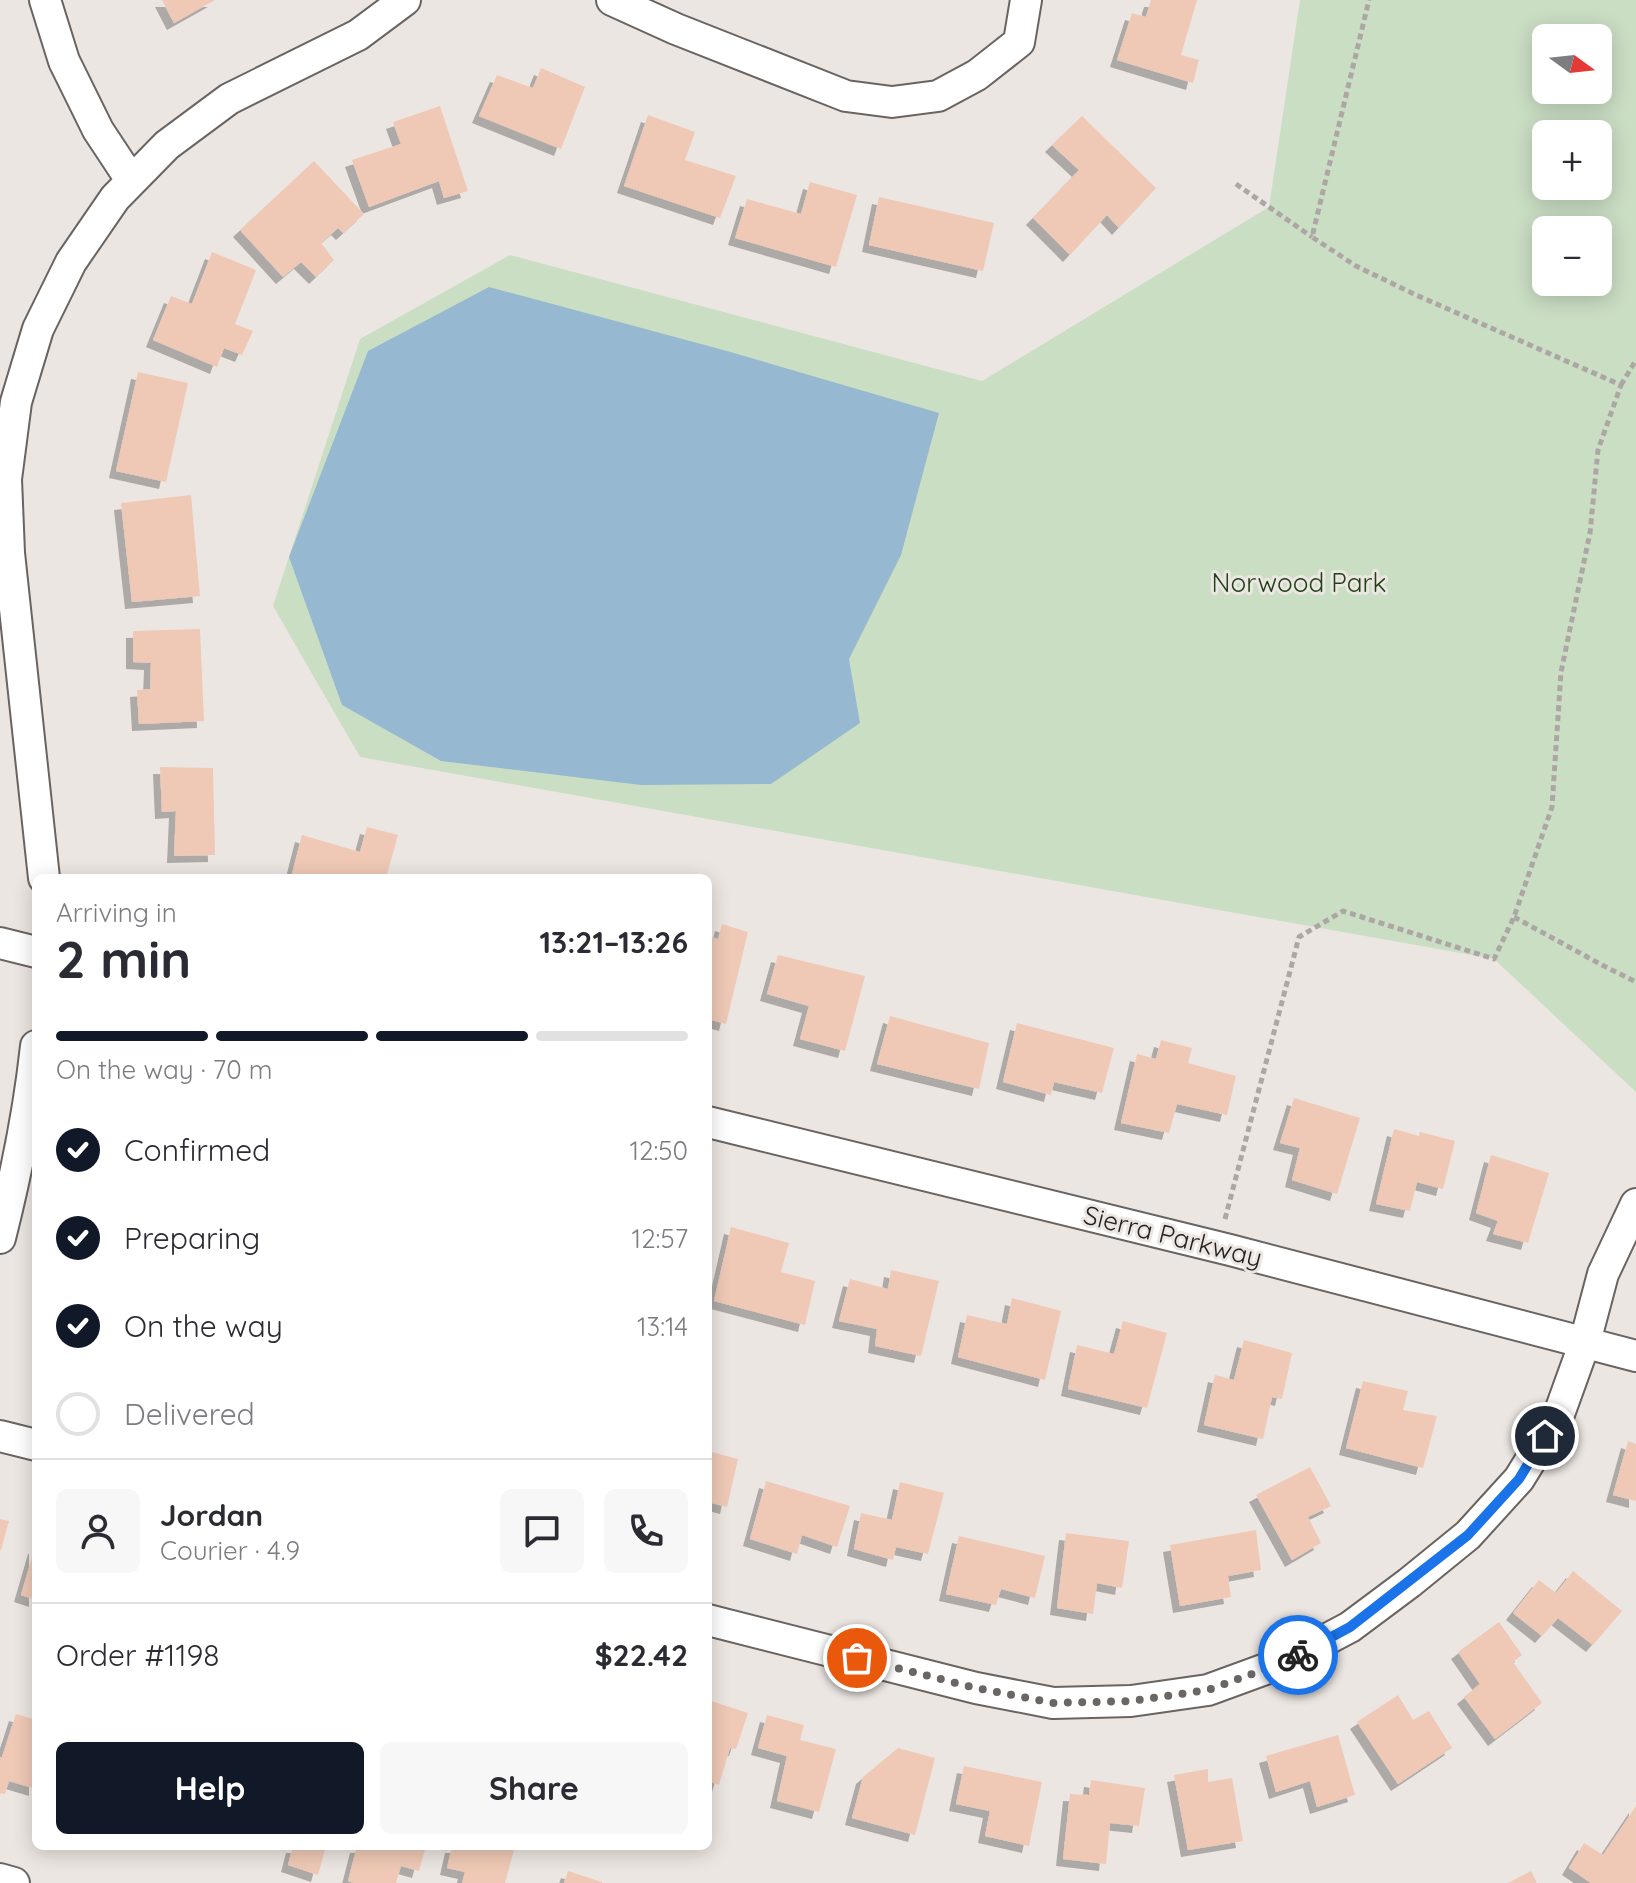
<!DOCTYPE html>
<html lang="en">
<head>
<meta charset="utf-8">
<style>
	:root { --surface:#fff; --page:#f7f7f7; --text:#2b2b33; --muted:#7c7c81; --line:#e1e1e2; --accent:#111827 }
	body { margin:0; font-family:Quicksand,sans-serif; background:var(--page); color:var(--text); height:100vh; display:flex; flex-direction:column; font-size:30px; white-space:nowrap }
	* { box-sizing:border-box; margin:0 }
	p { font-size:26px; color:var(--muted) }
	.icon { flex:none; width:44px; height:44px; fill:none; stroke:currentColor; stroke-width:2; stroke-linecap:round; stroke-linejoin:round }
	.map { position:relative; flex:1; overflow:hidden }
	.drawer { position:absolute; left:32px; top:874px; width:680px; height:976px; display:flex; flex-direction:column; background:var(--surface); border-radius:12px; box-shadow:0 4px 20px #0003 }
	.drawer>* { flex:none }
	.needle { width:52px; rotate:105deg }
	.buttons { position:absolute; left:1532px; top:24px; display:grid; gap:16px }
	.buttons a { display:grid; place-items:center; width:80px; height:80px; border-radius:12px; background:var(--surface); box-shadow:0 4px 20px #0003; font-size:40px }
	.pin { position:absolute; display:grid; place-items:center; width:68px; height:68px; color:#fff; margin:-34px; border:4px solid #fff; border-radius:50%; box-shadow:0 2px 8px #0007 }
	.courier { position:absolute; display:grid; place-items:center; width:80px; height:80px; margin:-40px; border:6px solid #1a73e8; border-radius:50%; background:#fff; color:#222; box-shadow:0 2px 10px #0007 }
	.overview em { font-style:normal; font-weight:700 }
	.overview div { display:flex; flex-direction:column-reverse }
	.overview { display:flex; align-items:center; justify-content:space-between; height:136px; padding:0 24px }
	h1 { font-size:52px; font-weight:700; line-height:60px }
	.bar { display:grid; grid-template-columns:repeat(4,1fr); gap:12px 8px; align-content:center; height:96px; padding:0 24px }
	.bar i { height:10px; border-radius:6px; background:var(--line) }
	.bar .on { background:var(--accent) }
	.bar p { grid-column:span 4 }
	.line { display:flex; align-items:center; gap:20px; padding:0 24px; border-top:2px solid var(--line) }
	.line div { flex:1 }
	.round { display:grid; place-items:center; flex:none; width:84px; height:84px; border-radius:12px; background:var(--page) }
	ol { padding:0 24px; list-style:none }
	li { display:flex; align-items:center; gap:24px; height:88px }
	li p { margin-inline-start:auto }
	li .icon { padding:8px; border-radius:50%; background:var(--accent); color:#fff; stroke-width:4 }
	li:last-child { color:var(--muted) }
	li i { width:44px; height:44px; border:4px solid var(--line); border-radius:50% }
	.primary-button { display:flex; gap:16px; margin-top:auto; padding:16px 24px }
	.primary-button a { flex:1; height:92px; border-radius:12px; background:var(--accent); color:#fff; font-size:32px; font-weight:700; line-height:92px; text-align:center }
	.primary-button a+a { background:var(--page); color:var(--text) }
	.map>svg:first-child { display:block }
</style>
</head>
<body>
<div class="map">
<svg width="1636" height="1883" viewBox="0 0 1636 1883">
	<defs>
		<filter id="shadow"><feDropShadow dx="-7" dy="7" stdDeviation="0" flood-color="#0004"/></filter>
	</defs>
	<rect width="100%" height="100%" fill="#ece6e2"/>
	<path fill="#cadec4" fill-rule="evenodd" d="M1300 0H1636V1092L1494 959 360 757 273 606 360 339 510 255 982 381 1269 207ZM1546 38H1598V90H1546ZM1546 134H1598V186H1546ZM1546 230H1598V282H1546Z"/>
	<path fill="#96b8d0" d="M489 287 727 351 939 413 901 555 849 659 860 723 771 784 641 785 441 761 342 705 289 557 368 351Z"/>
	<path fill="#efc9b6" filter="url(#shadow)" d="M162 0H215L174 23Z
		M1151 0H1197L1181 55 1199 60 1193 83 1117 60 1132 13 1146 17Z
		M541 68 585 87 561 149 479 116 497 75 533 88Z
		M440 106 468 191 444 198 439 181 369 207 352 160 401 144 393 122Z
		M648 115 695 132 685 160 736 176 720 218 624 186Z
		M1082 116 1156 188 1119 228 1107 215 1070 255 1033 218 1079 170 1052 145Z
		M314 161 364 214 343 233 338 228 321 243 334 260 316 277 301 262 283 277 240 230Z
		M810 182 857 195 836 267 735 238 747 199 801 214Z
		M879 197 994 223 983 271 869 245Z
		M212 252 256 270 235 324 253 331 242 355 224 348 217 367 153 340 171 296 192 304Z
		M138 372 188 383 166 482 116 471Z
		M191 495 200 596 132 602 121 503Z
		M200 629 204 721 139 724 137 690 150 689 151 663 133 662V631Z
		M160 767 213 768 215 855 174 856 176 811 162 812Z
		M367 827 398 835 386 878H291L302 835 360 852Z
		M722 924 748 932 726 1024 708 1019V936L718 939Z
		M778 955 865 976 845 1051 800 1039 809 1006 767 994Z
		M890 1016 989 1043 979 1089 877 1064Z
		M1017 1023 1114 1048 1102 1093 1054 1082 1051 1095 1003 1082Z
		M1161 1040 1192 1048 1188 1063 1236 1076 1227 1115 1177 1104 1169 1133 1121 1123 1137 1054 1156 1059Z
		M1294 1098 1360 1118 1337 1194 1292 1180 1300 1148 1280 1143Z
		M1394 1129 1419 1136 1420 1132 1455 1141 1443 1189 1417 1182 1410 1211 1376 1204Z
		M1491 1155 1549 1173 1528 1243 1493 1234 1498 1221 1476 1213Z
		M731 1227 789 1243 781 1272 815 1281 805 1325 714 1301Z
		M891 1270 939 1281 921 1356 875 1346 877 1329 839 1321 850 1279 888 1289Z
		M1012 1298 1061 1311 1045 1380 958 1357 967 1315 1007 1324Z
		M1123 1321 1167 1333 1147 1408 1068 1389 1077 1345 1114 1354Z
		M1244 1340 1292 1353 1282 1399 1272 1397 1263 1439 1204 1425 1215 1375 1234 1380Z
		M1363 1381 1408 1391 1403 1410 1437 1416 1423 1468 1346 1448Z
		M1628 1441 1636 1444V1501L1613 1495Z
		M708 1451 738 1459 727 1507 708 1502Z
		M1310 1467 1331 1506 1308 1517 1321 1543 1292 1560 1256 1495Z
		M766 1481 850 1506 837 1547 802 1535 797 1554 750 1539Z
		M900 1482 944 1493 928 1554 896 1547 893 1560 854 1549 861 1513 892 1520Z
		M0 1519 9 1521 1 1550H0Z
		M1256 1530 1261 1570 1228 1576 1231 1597 1180 1606 1170 1545Z
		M1066 1533 1129 1541 1122 1588 1097 1583 1093 1614 1057 1608Z
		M959 1536 1045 1556 1035 1598 1001 1589 996 1605 946 1594Z
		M35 1547H36V1600L21 1595Z
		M1573 1571 1622 1611 1593 1645 1558 1618 1542 1636 1513 1613 1539 1580 1556 1593Z
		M1499 1622 1522 1655 1513 1662 1542 1703 1495 1739 1464 1697 1480 1684 1458 1652Z
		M1398 1695 1413 1720 1429 1711 1452 1748 1398 1784 1357 1722Z
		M708 1700 748 1713 736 1749 730 1748 719 1785 708 1781Z
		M16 1714 36 1720V1789L9 1781 5 1794 0 1793V1757H2Z
		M767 1715 804 1725 800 1740 836 1749 819 1812 777 1801 787 1756 758 1748Z
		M1338 1735 1355 1795 1317 1807 1310 1781 1276 1792 1266 1756Z
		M898 1748 935 1758 915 1835 852 1818 863 1777Z
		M964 1766 1042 1782 1029 1846 985 1836 990 1811 956 1804Z
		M1208 1769V1782L1232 1778 1243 1841 1188 1850 1174 1775Z
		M1091 1780 1145 1788 1139 1826 1110 1823 1106 1864 1063 1859 1070 1794 1089 1795Z
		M1636 1806V1883H1591L1569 1868 1584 1843 1603 1855Z
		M293 1846H326L318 1875 288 1865Z
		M357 1846H426L419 1871 401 1866 396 1883H354L348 1881Z
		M452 1846H515L505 1883H462L465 1872 447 1868Z
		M568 1871 602 1882V1883H564Z
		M1531 1871 1537 1883H1508Z"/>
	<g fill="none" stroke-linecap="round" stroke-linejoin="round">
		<defs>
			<path id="minor" d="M45 0 64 61 98 130 131 180
				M612 0 676 29 846 96 892 102 938 96 977 75 1019 42 1026 0
				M44 878 9 553 6 479 16 402 38 329 71 262 115 198 167 145 229 99 358 35 405 0
				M0 943 36 952
				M708 1122 1230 1250 1636 1356
				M0 1238C16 1175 29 1111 36 1046
				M0 1436 36 1445
				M708 1620 976 1688 1053 1703 1131 1701 1208 1690 1282 1663 1350 1627 1409 1583 1468 1535 1519 1479 1559 1414 1585 1342 1603 1274 1636 1204
				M0 1879 14 1883"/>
		</defs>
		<use href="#minor" stroke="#6a6461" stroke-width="34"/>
		<path stroke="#aca7a4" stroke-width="5" stroke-dasharray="6 4" stroke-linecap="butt" d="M1236 184 1312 237
			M1621 385 1636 360
			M1514 917 1602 965 1636 982
			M1225 1219 1299 937 1343 911 1494 959 1514 917 1552 807 1561 672 1590 533 1598 450 1621 385 1416 295 1356 266 1312 237 1369 0"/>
		<use href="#minor" stroke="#fff" stroke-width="30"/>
	</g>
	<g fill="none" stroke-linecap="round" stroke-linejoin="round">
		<path stroke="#696664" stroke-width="8" stroke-dasharray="0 14.4" d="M857 1658 976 1688 1053 1703 1131 1701 1208 1690 1282 1663 1298 1655"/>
		<path stroke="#1a73e8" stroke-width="10" d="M1298 1655 1350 1627 1468 1535 1519 1479 1545 1436"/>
	</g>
	<g text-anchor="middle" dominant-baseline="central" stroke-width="6" stroke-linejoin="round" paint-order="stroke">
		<g font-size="26" fill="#1f4116" stroke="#ece6e2">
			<text x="1299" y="582">Norwood Park</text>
		</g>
		<g font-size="26" fill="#232120" stroke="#ece6e2">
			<text transform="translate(1173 1236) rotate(14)">Sierra Parkway</text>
		</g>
	</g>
</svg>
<div class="buttons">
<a><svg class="needle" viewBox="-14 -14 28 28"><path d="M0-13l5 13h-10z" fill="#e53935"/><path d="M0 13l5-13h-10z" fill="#7c7c81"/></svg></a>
<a>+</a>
<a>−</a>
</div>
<div class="pin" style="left:857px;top:1658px;background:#ea580c"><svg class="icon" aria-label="bag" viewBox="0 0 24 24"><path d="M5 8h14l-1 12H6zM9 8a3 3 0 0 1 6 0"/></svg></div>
<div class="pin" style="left:1545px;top:1436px;background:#1f2937"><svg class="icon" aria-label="home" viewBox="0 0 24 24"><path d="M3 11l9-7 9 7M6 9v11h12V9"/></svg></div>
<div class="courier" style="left:1298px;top:1655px"><svg class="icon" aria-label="bike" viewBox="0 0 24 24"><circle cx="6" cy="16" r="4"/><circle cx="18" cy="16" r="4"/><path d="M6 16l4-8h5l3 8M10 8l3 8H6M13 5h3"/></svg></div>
<section class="drawer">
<div class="overview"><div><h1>2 min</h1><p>Arriving in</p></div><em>13:21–13:26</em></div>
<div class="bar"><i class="on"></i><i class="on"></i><i class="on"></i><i></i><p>On the way · 70 m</p></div>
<ol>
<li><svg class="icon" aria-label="check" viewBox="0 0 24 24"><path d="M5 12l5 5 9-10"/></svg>Confirmed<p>12:50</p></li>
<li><svg class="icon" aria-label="check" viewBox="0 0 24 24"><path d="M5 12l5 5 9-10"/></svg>Preparing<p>12:57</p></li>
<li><svg class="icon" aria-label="check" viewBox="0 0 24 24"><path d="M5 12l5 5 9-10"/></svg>On the way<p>13:14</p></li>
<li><i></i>Delivered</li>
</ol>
<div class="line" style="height:144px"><a class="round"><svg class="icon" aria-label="person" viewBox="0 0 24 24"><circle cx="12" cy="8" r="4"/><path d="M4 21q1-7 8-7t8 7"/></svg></a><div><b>Jordan</b><p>Courier · 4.9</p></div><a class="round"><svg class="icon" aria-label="chat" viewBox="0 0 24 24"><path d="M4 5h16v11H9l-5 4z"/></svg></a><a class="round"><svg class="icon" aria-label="phone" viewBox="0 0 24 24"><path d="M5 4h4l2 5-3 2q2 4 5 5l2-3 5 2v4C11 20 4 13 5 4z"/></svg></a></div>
<div class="line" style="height:104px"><div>Order #1198</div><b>$22.42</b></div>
<div class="primary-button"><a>Help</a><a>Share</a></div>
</section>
</div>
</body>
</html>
